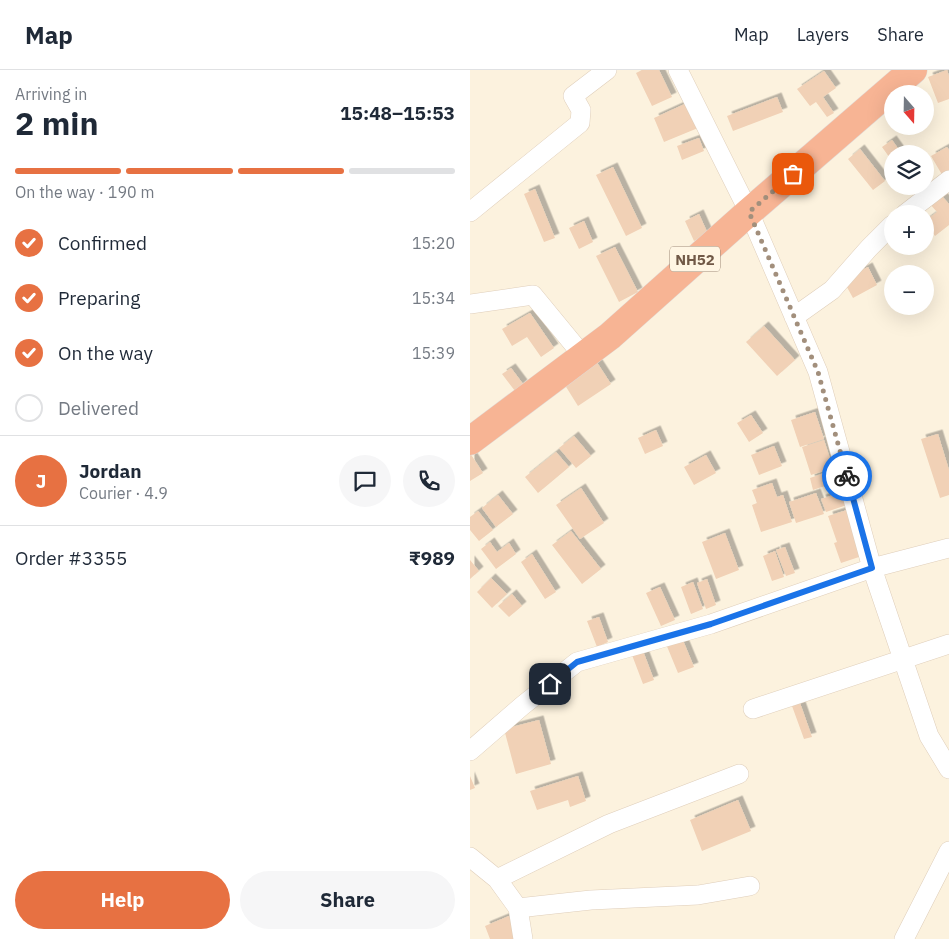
<!DOCTYPE html>
<html lang="en">
<head>
<meta charset="utf-8">
<style>
	:root { --surface:#fff; --page:#f6f6f7; --text:#1f2937; --muted:#747a83; --line:#e0e1e3; --accent:#e77142 }
	body { margin:0; font-family:"IBM Plex Sans",sans-serif; background:var(--page); color:var(--text); height:100vh; display:flex; flex-direction:column; font-size:19px; white-space:nowrap }
	* { box-sizing:border-box; margin:0 }
	p { font-size:16px; color:var(--muted) }
	.icon { flex:none; width:28px; height:28px; fill:none; stroke:currentColor; stroke-width:2; stroke-linecap:round; stroke-linejoin:round }
	.map { position:relative; flex:1; overflow:hidden }
	.side { display:flex; flex-direction:column; background:var(--surface); width:470px }
	.side>* { flex:none }
	.needle { width:32px; rotate:160deg }
	.fabs { position:absolute; left:414px; top:15px; display:grid; gap:10px }
	.fabs a { display:grid; place-items:center; width:50px; height:50px; border-radius:50%; background:var(--surface); box-shadow:0 5px 20px #0002; font-size:25px }
	.pin { position:absolute; display:grid; place-items:center; width:42px; height:42px; color:#fff; margin:-21px; border-radius:10px; box-shadow:0 2px 8px #0006 }
	.courier { position:absolute; display:grid; place-items:center; width:50px; height:50px; margin:-25px; border:4px solid #1a73e8; border-radius:50%; background:#fff; color:#222; box-shadow:0 1px 6px #0007 }
	.summary em { font-style:normal; font-weight:800 }
	.summary div { display:flex; flex-direction:column-reverse }
	.summary { display:flex; align-items:center; justify-content:space-between; height:85px; padding:0 15px }
	h1 { font-size:32px; font-weight:800; line-height:38px }
	.bar { display:grid; grid-template-columns:repeat(4,1fr); gap:8px 5px; align-content:center; height:60px; padding:0 15px }
	.bar i { height:6px; border-radius:4px; background:var(--line) }
	.bar .selected { background:var(--accent) }
	.bar p { grid-column:span 4 }
	.line { display:flex; align-items:center; gap:12px; padding:0 15px; border-top:1px solid var(--line) }
	.line div { flex:1 }
	.round { display:grid; place-items:center; flex:none; width:52px; height:52px; border-radius:26px; background:var(--page) }
	ol { padding:0 15px; list-style:none }
	li { display:flex; align-items:center; gap:15px; height:55px }
	li p { margin-inline-start:auto }
	li .icon { padding:5px; border-radius:50%; background:var(--accent); color:#fff; stroke-width:4 }
	li:last-child { color:var(--muted) }
	li i { width:28px; height:28px; border:2px solid var(--line); border-radius:50% }
	.button { display:flex; gap:10px; margin-top:auto; padding:10px 15px }
	.button a { flex:1; height:58px; border-radius:30px; background:var(--accent); color:#fff; font-size:20px; font-weight:800; line-height:58px; text-align:center }
	.button a+a { background:var(--page); color:var(--text) }
	header { display:flex; align-items:center; gap:30px; box-sizing:border-box; height:70px; padding:0 25px; background:var(--surface); border-bottom:1px solid var(--line) }
	header strong { font-size:24px }
	nav { display:flex; gap:28px; margin-inline-start:auto; font-size:18px }
	main { display:flex; flex:1; min-height:0 }
	.map>svg:first-child { display:block }
</style>
</head>
<body>
<header>
<strong>Map</strong>
<nav><a>Map</a><a>Layers</a><a>Share</a></nav>
</header>
<main>
<section class="side">
<div class="summary"><div><h1>2 min</h1><p>Arriving in</p></div><em>15:48–15:53</em></div>
<div class="bar"><i class="selected"></i><i class="selected"></i><i class="selected"></i><i></i><p>On the way · 190 m</p></div>
<ol>
<li><svg class="icon" aria-label="check" viewBox="0 0 24 24"><path d="M5 12l5 5 9-10"/></svg>Confirmed<p>15:20</p></li>
<li><svg class="icon" aria-label="check" viewBox="0 0 24 24"><path d="M5 12l5 5 9-10"/></svg>Preparing<p>15:34</p></li>
<li><svg class="icon" aria-label="check" viewBox="0 0 24 24"><path d="M5 12l5 5 9-10"/></svg>On the way<p>15:39</p></li>
<li><i></i>Delivered</li>
</ol>
<div class="line" style="height:90px"><b class="round" style="background:var(--accent);color:#fff">J</b><div><b>Jordan</b><p>Courier · 4.9</p></div><a class="round"><svg class="icon" aria-label="chat" viewBox="0 0 24 24"><path d="M4 5h16v11H9l-5 4z"/></svg></a><a class="round"><svg class="icon" aria-label="phone" viewBox="0 0 24 24"><path d="M5 4h4l2 5-3 2q2 4 5 5l2-3 5 2v4C11 20 4 13 5 4z"/></svg></a></div>
<div class="line" style="height:65px"><div>Order #3355</div><b>₹989</b></div>
<div class="button"><a>Help</a><a>Share</a></div>
</section>
<div class="map">
<svg width="479" height="869" viewBox="0 0 479 869">
	<defs>
		<filter id="shadow"><feDropShadow dx="4.5" dy="-4.5" stdDeviation="0" flood-color="#0004"/></filter>
	</defs>
	<rect width="100%" height="100%" fill="#fcf2de"/>
	<path fill="#f1d1b6" filter="url(#shadow)" d="M172 0H189L202 27 182 36 166 3Z
		M477 0 479 6V29L468 33 458 7Z
		M354 1 366 18 353 27 364 43 357 47 346 32 340 36 327 19Z
		M307 27 313 42 263 61 257 46Z
		M217 33 228 58 194 72 184 48Z
		M229 68 234 81 212 90 207 76Z
		M422 70 432 84H422V91L412 77Z
		M477 77 479 80V105L474 108 461 86Z
		M390 79 415 111 403 120 378 89Z
		M143 97 172 158 156 166 126 105Z
		M65 119 85 168 74 172 54 124Z
		M469 123 479 134V155L465 166 455 153V151L467 142 459 133Z
		M229 144 238 164 224 171 215 151Z
		M114 151 123 172 109 179 99 158Z
		M145 177 168 222 149 232 126 186Z
		M398 197 407 215 383 228 373 210Z
		M60 243 84 278 71 287 57 267 42 276 32 259Z
		M294 256 325 290 307 306 276 272Z
		M126 291 141 314 108 336 93 312Z
		M41 298 53 314 45 321 32 304Z
		M345 342 354 369 330 377 321 350Z
		M281 345 293 363 279 372 267 353Z
		M186 360 193 376 175 384 168 368Z
		M468 364 479 400V425L470 428 451 369Z
		M104 366 121 386 106 398 89 378Z
		M354 370 363 398 341 405 332 377Z
		M304 376 312 396 289 405 281 385Z
		M86 382 99 397 68 423 55 407Z
		M0 383 13 403 0 411Z
		M236 385 246 403 224 415 214 397Z
		M366 399 370 411 343 420 340 408Z
		M302 413 307 427 313 425 322 452 291 462 282 435 287 433 282 420Z
		M111 418 134 453 110 469 86 435Z
		M373 422 377 435 356 442 351 429Z
		M346 423 354 444 326 453 319 432Z
		M28 425 43 444 26 457 12 438Z
		M377 440 392 486 371 493 364 473 367 472 358 446Z
		M8 441 23 460 9 471 0 460V447Z
		M101 461 131 499 112 514 82 475Z
		M255 463 269 500 246 509 232 472Z
		M20 472 27 482 39 473 46 484 26 499 11 479Z
		M315 477 325 503 316 506 306 480Z
		M305 481 314 507 302 511 293 486Z
		M62 484 86 522 75 529 51 492Z
		M0 490 9 501 0 509Z
		M21 508 37 524 22 538 7 522Z
		M237 509 246 535 236 539 227 513Z
		M223 512 233 539 221 544 211 517Z
		M190 517 205 550 191 556 176 523Z
		M42 524 52 536 39 547 28 536Z
		M129 547 138 572 127 577 117 551Z
		M212 568 224 597 208 603 196 574Z
		M173 581 184 610 173 614 162 585Z
		M330 633 342 667 334 669 322 636Z
		M69 650 81 694 46 704 34 659Z
		M0 706 5 718 0 720Z
		M108 706 116 731 100 737 98 730 67 740 60 721Z
		M268 730 281 761 232 781 220 750Z
		M39 846 49 869H20L15 856Z"/>
	<g fill="none" stroke-linecap="round" stroke-linejoin="round">
		<defs>
			<path id="minor" d="M208 0 279 142 348 302 402 498 459 666 479 699
				M0 142 110 53 111 40 103 26 137 0
				M435 144 479 110
				M0 234 63 225 114 287
				M324 247 362 220 399 178 422 155
				M283 639 479 574
				M0 681 52 636 107 592 241 554 402 498 479 478
				M0 787 27 809 48 838 53 869
				M27 809 139 754 269 704
				M48 838 121 830 228 825 280 816
				M434 869 479 781"/>
			<path id="highway" d="M0 371 140 266 279 142 443 0"/>
		</defs>
		<use href="#minor" stroke="#dfceba" stroke-width="20"/>
		<use href="#highway" stroke="#e0dad7" stroke-width="29"/>
		<use href="#minor" stroke="#fff" stroke-width="19"/>
		<use href="#highway" stroke="#f7b494" stroke-width="28"/>
	</g>
	<g fill="none" stroke-linecap="round" stroke-linejoin="round">
		<path stroke="#a28f7c" stroke-width="5" stroke-dasharray="0 9" d="M323 104 279 142 348 302 377 406"/>
		<path stroke="#1a73e8" stroke-width="6" d="M80 614 107 592 241 554 402 498 377 406"/>
	</g>
	<g text-anchor="middle" dominant-baseline="central" stroke-width="4.5" stroke-linejoin="round" paint-order="stroke">
		<rect fill="#fff6e4" stroke="#9c8876" stroke-width="1" x="200" y="176.5" width="50" height="25" rx="4"/>
		<g font-size="15" font-weight="bold" fill="#715947">
			<text x="225" y="189">NH52</text>
		</g>
	</g>
</svg>
<div class="fabs">
<a><svg class="needle" viewBox="-14 -14 28 28"><path d="M0-13l5 13h-10z" fill="#e53935"/><path d="M0 13l5-13h-10z" fill="#747a83"/></svg></a>
<a><svg class="icon" aria-label="layers" viewBox="0 0 24 24"><path d="M12 4l9 5-9 5-9-5zM3 14l9 5 9-5"/></svg></a>
<a>+</a>
<a>−</a>
</div>
<div class="pin" style="left:323px;top:104px;background:#ea580c"><svg class="icon" aria-label="bag" viewBox="0 0 24 24"><path d="M5 8h14l-1 12H6zM9 8a3 3 0 0 1 6 0"/></svg></div>
<div class="pin" style="left:80px;top:614px;background:#1f2937"><svg class="icon" aria-label="home" viewBox="0 0 24 24"><path d="M3 11l9-7 9 7M6 9v11h12V9"/></svg></div>
<div class="courier" style="left:377px;top:406px"><svg class="icon" aria-label="bike" viewBox="0 0 24 24"><circle cx="6" cy="16" r="4"/><circle cx="18" cy="16" r="4"/><path d="M6 16l4-8h5l3 8M10 8l3 8H6M13 5h3"/></svg></div>
</div>
</main>
</body>
</html>
